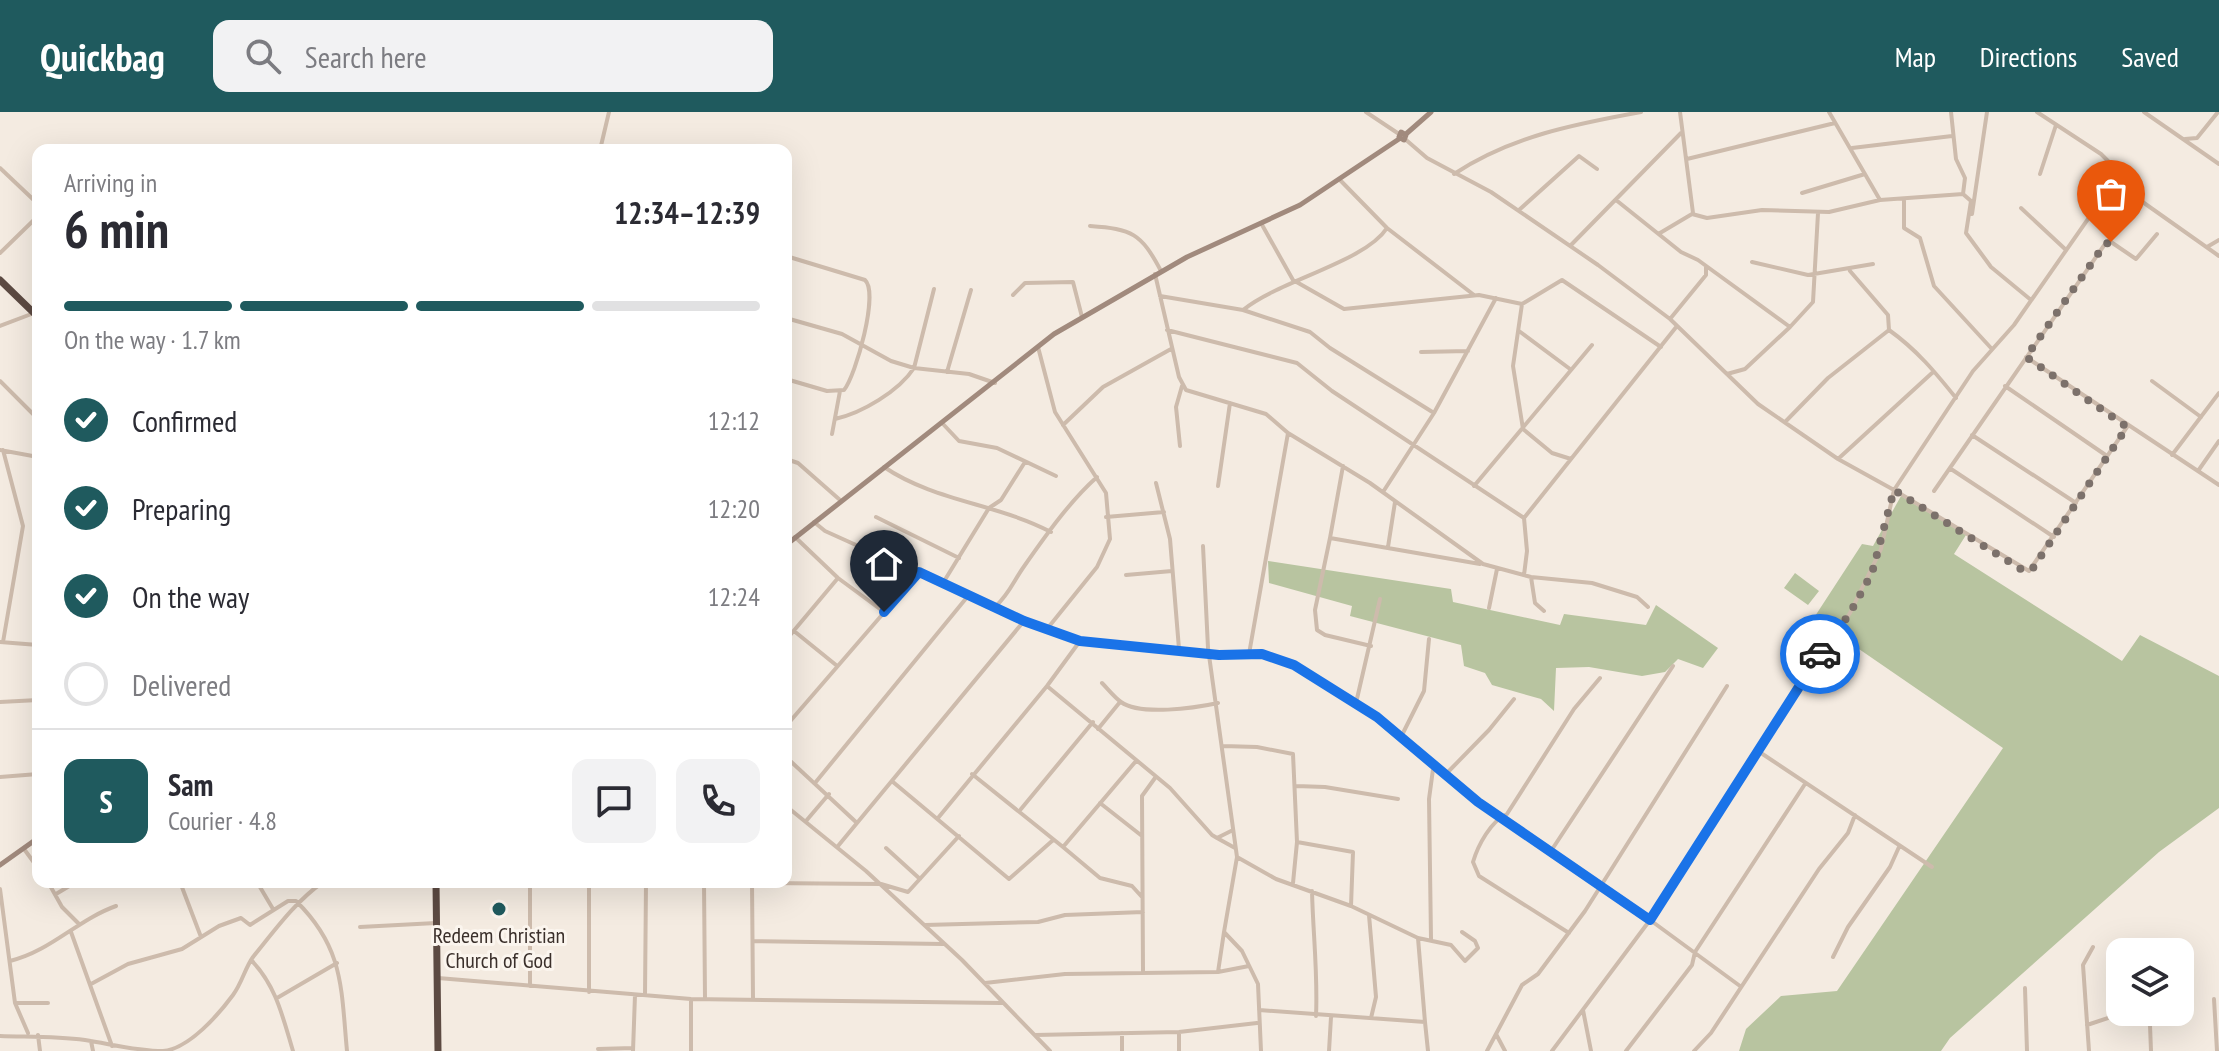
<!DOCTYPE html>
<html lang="en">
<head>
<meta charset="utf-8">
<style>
	:root { --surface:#fff; --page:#f2f2f3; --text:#2b2b33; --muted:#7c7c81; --line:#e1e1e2; --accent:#1f5a5e }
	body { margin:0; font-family:"PT Sans Narrow",sans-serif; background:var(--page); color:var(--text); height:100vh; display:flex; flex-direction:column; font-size:30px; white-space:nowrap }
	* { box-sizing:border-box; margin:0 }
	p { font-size:26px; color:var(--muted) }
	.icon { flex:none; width:44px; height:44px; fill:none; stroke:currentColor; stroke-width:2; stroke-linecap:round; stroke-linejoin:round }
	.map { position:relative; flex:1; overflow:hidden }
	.details { position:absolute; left:32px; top:32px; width:760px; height:744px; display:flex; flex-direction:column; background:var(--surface); border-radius:16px; box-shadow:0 8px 32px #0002 }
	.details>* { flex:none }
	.tools { position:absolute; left:2106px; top:826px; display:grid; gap:16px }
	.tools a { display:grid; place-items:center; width:88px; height:88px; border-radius:16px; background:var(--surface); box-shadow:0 8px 32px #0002; font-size:40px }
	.pin { position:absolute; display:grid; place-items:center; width:68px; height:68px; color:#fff; margin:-82px -34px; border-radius:50% 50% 50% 0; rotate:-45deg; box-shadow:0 0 8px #0007 }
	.pin .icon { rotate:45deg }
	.courier { position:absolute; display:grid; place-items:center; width:80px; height:80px; margin:-40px; border:6px solid #1a73e8; border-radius:50%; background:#fff; color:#222; box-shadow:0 2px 10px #0007 }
	.headline em { font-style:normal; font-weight:700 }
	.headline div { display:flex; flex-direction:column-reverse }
	.headline { display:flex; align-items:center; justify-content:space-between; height:136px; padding:0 32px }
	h1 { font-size:52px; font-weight:700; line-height:60px }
	.bar { display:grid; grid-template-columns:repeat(4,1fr); gap:12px 8px; align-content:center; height:96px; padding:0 32px }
	.bar i { height:10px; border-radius:6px; background:var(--line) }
	.bar .active { background:var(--accent) }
	.bar p { grid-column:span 4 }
	.line { display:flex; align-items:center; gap:20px; padding:0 32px; border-top:2px solid var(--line) }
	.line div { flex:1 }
	.round { display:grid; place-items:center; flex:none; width:84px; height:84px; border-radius:16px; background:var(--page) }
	ol { padding:0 32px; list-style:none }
	li { display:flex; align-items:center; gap:24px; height:88px }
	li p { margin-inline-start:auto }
	li .icon { padding:8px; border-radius:50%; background:var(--accent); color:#fff; stroke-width:4 }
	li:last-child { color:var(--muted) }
	li i { width:44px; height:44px; border:4px solid var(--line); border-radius:50% }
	header { display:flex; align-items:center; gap:48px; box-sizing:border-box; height:112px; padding:0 40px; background:var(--accent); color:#fff }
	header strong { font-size:38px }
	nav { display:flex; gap:44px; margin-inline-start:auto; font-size:28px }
	.search { width:560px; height:72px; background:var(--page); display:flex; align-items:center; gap:20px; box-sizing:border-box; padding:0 28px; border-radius:16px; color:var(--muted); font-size:30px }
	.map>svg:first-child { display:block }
</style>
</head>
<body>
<header>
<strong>Quickbag</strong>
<div class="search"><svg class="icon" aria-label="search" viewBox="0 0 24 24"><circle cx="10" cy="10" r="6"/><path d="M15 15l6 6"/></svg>Search here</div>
<nav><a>Map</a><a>Directions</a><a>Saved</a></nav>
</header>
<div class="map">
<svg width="2219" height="939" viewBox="0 0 2219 939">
	<rect width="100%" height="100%" fill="#f4ebe1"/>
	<path fill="#b8c4a0" d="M1901 384 1966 423 1954 442 2122 549 2140 523 2219 564V696L2159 740 1950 926 1941 939H1739L1746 917 1781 884 1837 879 2003 636 1840 524 1831 520 1821 532 1806 518 1862 432 1873 434Z
		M1268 449 1451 477 1453 490 1560 513 1564 502 1646 513 1656 493 1718 536 1703 556 1678 547 1665 560 1642 564 1589 555 1556 556 1554 599 1541 587 1492 573 1485 561 1464 554 1461 533 1350 504 1352 494 1269 471Z
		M1795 461 1819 479 1808 493 1784 476Z"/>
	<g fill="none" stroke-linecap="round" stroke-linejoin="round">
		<path stroke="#cdbbac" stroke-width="4" d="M1366 0 1399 22
			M1680 0 1693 101
			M1829 0 1880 88
			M1951 0 1956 47 1965 66 1963 82
			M2037 0 2101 42 2111 52 2120 73
			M2144 0 2219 52
			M1405 27 1427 46 1491 80 1598 153 1670 207 1758 292 1838 347 1894 378 1973 259 2014 213 2111 74H2120L2219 144
			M2185 27 2197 26 2218 0
			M1852 36 1952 24
			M600 38 609 0
			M1687 47 1835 11
			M0 56 38 92
			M1454 62C1512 24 1575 12 1641 0
			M2040 62 2056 13
			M1340 68 1387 116 1474 183
			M1802 81 1865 62
			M1904 87V116L1920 126 1934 174 1991 236
			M1616 88 1681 140 1698 148 1790 215 1813 190 1818 101
			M2021 96 2065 137
			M1519 98 1579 44 1597 57
			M1972 102 1987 0
			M1261 111 1293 168 1344 197 1479 183 1522 192 1562 168 1661 235
			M1090 114C1132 117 1141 121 1161 159
			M1660 121 1692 102 1707 106 1762 98 1829 100 1880 88 1963 82 1971 89 1966 121 1991 155 2031 188
			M1571 133 1681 21
			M2207 135 2219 128
			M0 141 38 104
			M786 144 865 168C879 181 856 263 844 278L827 279 786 267
			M1752 150 1808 163 1873 152
			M1850 159 1888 203 1889 218
			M1155 162 1179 265 1186 278 1266 302 1288 321 1370 371 1483 452 1531 465 1592 471 1637 485 1648 495
			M1013 183 1025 171 1073 170 1082 205
			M1160 184 1243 198 1310 220 1330 236 1434 301
			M1522 192 1513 254 1523 317 1552 341 1571 347
			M1243 198C1280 168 1365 150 1387 116
			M786 206 842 222 891 249 914 256 969 262 995 271
			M1670 207 1706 163V155
			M0 214 34 201
			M1167 218 1297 251 1332 279 1524 406
			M1519 219 1570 257
			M1038 235 1055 300 1106 381 1110 427 1097 455 1047 517
			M1421 240 1468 239
			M2026 245 2219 373
			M947 260 971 178
			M1727 262 1745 257 1790 215
			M0 269 38 307
			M2152 269 2201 305
			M2005 274 2107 344
			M835 307C862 301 899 279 914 256L934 177
			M1786 309 1828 266 1889 218C1917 238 1935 260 1956 286
			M943 312 959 329 997 336 1056 364
			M1063 313 1103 275 1171 237
			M832 322 840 279
			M1972 323 2076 391
			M1180 334 1176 295 1182 274
			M0 338 38 345
			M3 338 23 414 3 530
			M2172 343 2219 281
			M786 347 798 351 840 388
			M1838 347 1932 261
			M1343 354 1330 426 1480 452
			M884 355C934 389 998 392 1051 420
			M1951 357 2054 425
			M2198 359 2219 329
			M1156 371 1170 427 1179 537
			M1218 374 1230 291
			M1474 374 1592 233
			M1934 379 2105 132 2111 130 2136 147 2157 122
			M1383 380 1434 301 1496 186
			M876 405 959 446
			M1106 405 1164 400
			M814 410 825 419 1024 509 1080 529 1219 543 1262 542 1294 553 1377 605 1478 690 1601 772 1740 874
			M795 425 838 466 884 500
			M1330 426 1315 498 1317 518 1325 523 1371 534
			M1203 434 1208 536 1237 745 1224 820 1242 839 1258 872 1261 939
			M1388 435 1395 390
			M1126 463 1172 459
			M1524 463 1527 439 1524 406 1677 214
			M1531 465 1535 491 1544 499
			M943 471 989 396 1001 388 1025 350
			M996 494C1010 481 1014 468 1025 453 1046 423 1070 389 1097 365
			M1489 496 1497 457
			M794 519 836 553
			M786 528 838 466
			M0 530 38 533
			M1249 542 1288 321
			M1102 571C1108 577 1114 585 1121 590 1140 604 1195 596 1218 591
			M1047 574 1170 676 1212 723 1217 726 1233 718
			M35 588 38 596
			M0 590 38 588
			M1356 591 1380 487
			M786 614 919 460
			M1098 617 1120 590
			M1402 623 1424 579 1429 527
			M1223 634 1257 635 1293 642 1297 730 1293 771
			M1758 639 1932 755
			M786 645 857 711
			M972 662 1063 735 1136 649
			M1446 662 1489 618 1514 587
			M0 665 38 662
			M893 670 1009 767 1052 729
			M815 671 968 484
			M1296 674 1325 675 1398 687
			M1100 691 1142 724
			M786 694 866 759 962 848 1050 939
			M1021 697 1093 610
			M938 706 1047 574 1080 529
			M806 709 829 682
			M1217 726 1235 736
			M1297 730 1353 740 1351 794
			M838 734 1024 509
			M1063 735 1100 766 1132 774 1142 785
			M886 736 920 767
			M24 737 38 756
			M1551 739 1673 554
			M1237 745 1276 767 1351 794 1418 826 1451 833 1465 849 1478 836 1475 829 1462 820
			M48 770 62 795 79 812
			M180 770 201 825
			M257 770 273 797
			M704 770 705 887
			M752 770 753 887
			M752 771 881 772 908 780 959 724
			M0 777 15 891 28 921
			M1312 779C1313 822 1318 862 1316 904
			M56 782 76 770
			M1369 803 1376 885 1371 906
			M925 813 1038 810 1065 803 1143 800
			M360 815 436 811
			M71 820 112 934
			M1569 821 1479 764 1473 750C1478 733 1491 709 1507 702L1574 597 1600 566
			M1418 826 1425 910
			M1431 827 1429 687 1434 650
			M753 829 943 832
			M1833 845 1848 815 1890 755 1899 735
			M251 848C276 873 283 906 293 939
			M10 849C51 839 77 808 116 794
			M1143 860 1142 684 1155 666
			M1218 860 1224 820
			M438 866 691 887 1001 891
			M985 871 1065 862 1218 860 1249 854
			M91 872 128 852 182 837 219 814 241 806 250 813 288 789H296C344 836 341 876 347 939
			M530 874V770
			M2025 876 2027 939
			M589 880V770
			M645 883 646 770
			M277 886 337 851
			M2214 887 2217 939
			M15 891H48
			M1259 898 1425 910 1428 939
			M1583 898 1591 939
			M2087 913 2126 900
			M2150 913 2151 939
			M1122 921V939
			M38 923 40 939
			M1035 923 1179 920 1257 911
			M0 924C29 925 55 924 85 928 111 932 136 939 163 939 189 937 219 902 233 883 242 871 245 856 253 845 275 818 295 790 323 770
			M91 929 93 939
			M598 937 633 936
			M633 939 635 883
			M691 939V887
			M1179 939V920
			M1329 939 1331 905
			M1487 939 1496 922
			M1505 939 1496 922 1522 873 1538 862 1585 799 1727 574
			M1552 939 1650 808 1705 724 1730 679 1850 501 1881 437 1894 378 2029 459 2127 315
			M1626 939 1692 853 1695 840 1805 672
			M1694 939 1711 921 1819 757 1848 721 1855 703
			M2089 939 2083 853 2093 835"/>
		<path stroke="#a18a7d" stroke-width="5" d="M1401 20 1406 23 1404 28 1399 25Z
			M1406 22 1431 0
			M786 433 1054 222 1187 145 1300 93 1399 27
			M0 753 38 726"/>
		<path stroke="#5c4a42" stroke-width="7" d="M0 168 38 205
			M436 770 438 939"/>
	</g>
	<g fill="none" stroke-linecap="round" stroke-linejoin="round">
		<path stroke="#7c716b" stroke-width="8" stroke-dasharray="0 14.4" d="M1820 542 1850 501 1872 461 1894 378 2024 459 2033 456 2127 315 2026 245 2105 132 2111 130"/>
		<path stroke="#1a73e8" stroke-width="10" d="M884 500 919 460 1024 509 1080 529 1219 543 1262 542 1294 553 1377 605 1478 690 1650 808 1820 542"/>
	</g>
	<circle fill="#1f5a5e" stroke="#fbf5ee" stroke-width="3" cx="499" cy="797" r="8"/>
	<g text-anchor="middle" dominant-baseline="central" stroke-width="6" stroke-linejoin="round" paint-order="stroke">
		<g font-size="22" fill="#3b302b" stroke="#fbf5ee">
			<text x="499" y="823">Redeem Christian<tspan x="499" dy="25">Church of God</tspan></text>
		</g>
	</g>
</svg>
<div class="tools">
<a><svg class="icon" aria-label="layers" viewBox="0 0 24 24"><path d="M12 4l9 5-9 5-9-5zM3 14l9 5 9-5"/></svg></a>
</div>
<div class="pin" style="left:2111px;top:130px;background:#ea580c"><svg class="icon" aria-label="bag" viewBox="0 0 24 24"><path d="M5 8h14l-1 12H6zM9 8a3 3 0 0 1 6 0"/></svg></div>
<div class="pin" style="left:884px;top:500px;background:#1f2937"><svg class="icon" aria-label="home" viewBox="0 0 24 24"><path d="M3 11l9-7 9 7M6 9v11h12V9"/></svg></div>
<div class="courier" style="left:1820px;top:542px"><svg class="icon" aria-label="car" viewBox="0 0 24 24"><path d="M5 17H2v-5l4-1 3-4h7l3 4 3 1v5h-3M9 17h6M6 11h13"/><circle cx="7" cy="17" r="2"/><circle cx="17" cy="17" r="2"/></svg></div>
<section class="details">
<div class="headline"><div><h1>6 min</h1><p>Arriving in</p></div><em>12:34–12:39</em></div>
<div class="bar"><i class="active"></i><i class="active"></i><i class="active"></i><i></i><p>On the way · 1.7 km</p></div>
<ol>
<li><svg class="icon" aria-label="check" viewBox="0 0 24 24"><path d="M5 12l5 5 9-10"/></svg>Confirmed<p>12:12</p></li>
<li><svg class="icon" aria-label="check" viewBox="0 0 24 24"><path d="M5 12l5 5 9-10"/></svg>Preparing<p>12:20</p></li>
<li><svg class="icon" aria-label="check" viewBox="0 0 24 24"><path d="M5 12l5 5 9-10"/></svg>On the way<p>12:24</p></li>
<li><i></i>Delivered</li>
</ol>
<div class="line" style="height:144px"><b class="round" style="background:var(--accent);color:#fff">S</b><div><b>Sam</b><p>Courier · 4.8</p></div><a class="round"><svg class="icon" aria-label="chat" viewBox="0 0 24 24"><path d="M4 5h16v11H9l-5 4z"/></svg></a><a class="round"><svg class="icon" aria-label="phone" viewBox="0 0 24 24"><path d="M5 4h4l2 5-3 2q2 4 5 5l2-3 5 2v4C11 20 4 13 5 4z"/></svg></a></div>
</section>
</div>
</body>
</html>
